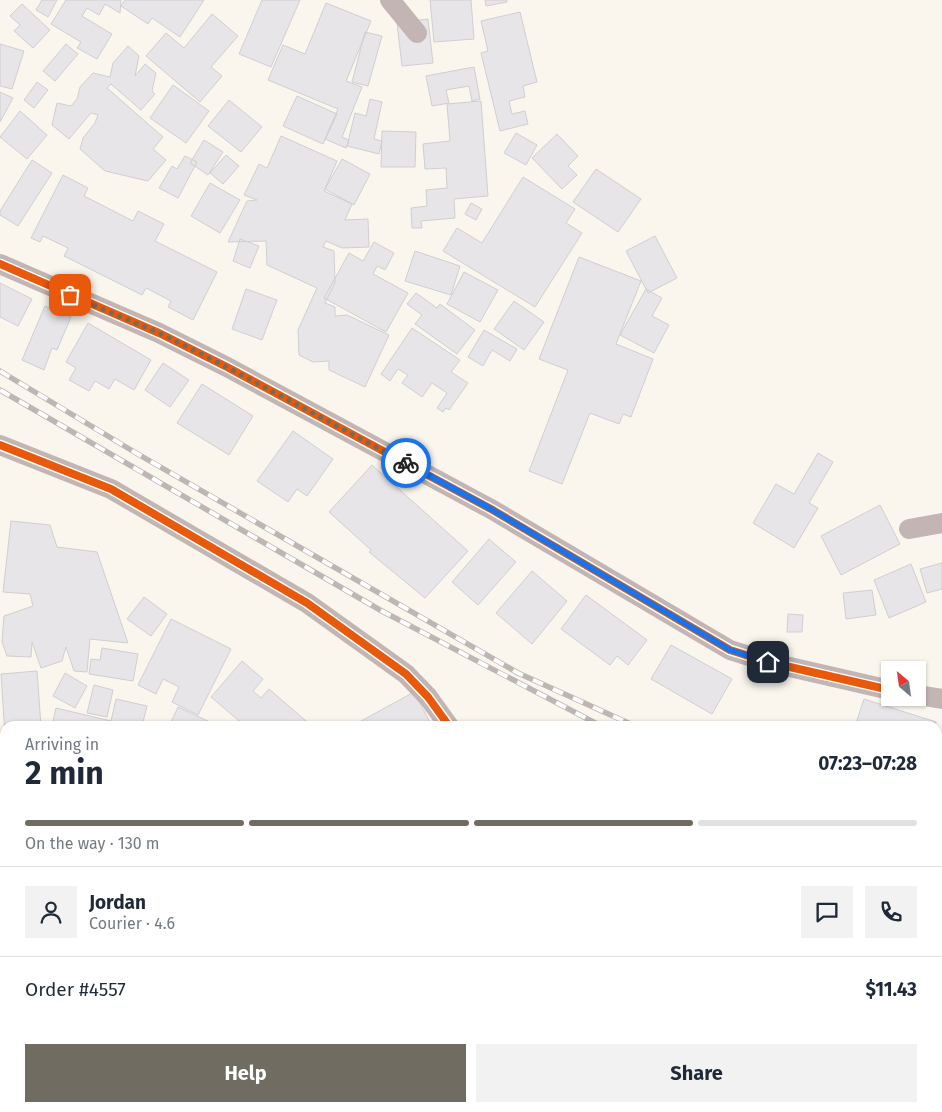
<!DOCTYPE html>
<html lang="en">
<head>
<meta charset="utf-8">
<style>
	:root { --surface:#fff; --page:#f2f2f3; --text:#1f2937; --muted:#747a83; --line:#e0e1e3; --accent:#716c61 }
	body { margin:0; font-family:"Fira Sans",sans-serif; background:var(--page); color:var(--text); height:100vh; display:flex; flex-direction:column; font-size:19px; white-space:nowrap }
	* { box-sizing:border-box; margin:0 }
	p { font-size:16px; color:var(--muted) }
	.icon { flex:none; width:28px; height:28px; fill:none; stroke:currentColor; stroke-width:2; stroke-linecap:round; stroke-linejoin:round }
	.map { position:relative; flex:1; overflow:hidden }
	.sheet { position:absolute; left:0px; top:721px; width:942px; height:391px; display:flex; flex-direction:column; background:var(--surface); border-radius:15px 15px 0 0; box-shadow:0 1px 4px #0004 }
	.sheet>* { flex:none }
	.needle { width:32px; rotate:331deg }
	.tools { position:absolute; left:881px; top:661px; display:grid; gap:10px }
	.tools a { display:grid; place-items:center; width:45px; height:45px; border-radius:0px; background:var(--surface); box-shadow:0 1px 4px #0004; font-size:25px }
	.pin { position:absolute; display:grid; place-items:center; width:42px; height:42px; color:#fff; margin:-21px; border-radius:10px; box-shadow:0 2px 8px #0006 }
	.courier { position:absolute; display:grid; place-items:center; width:50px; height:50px; margin:-25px; border:4px solid #1a73e8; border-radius:50%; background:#fff; color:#222; box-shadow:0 1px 6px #0007 }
	.overview em { font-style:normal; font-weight:700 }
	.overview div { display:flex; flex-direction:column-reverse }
	.overview { display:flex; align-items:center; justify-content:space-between; height:85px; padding:0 25px }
	h1 { font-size:32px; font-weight:700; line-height:38px }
	.bar { display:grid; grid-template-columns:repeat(4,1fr); gap:8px 5px; align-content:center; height:60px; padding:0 25px }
	.bar i { height:6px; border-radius:4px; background:var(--line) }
	.bar .on { background:var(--accent) }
	.bar p { grid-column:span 4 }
	.line { display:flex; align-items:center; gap:12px; padding:0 25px; border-top:1px solid var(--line) }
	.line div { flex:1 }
	.round { display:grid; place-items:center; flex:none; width:52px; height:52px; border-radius:0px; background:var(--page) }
	.action { display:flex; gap:10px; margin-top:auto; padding:10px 25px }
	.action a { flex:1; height:58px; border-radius:0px; background:var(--accent); color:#fff; font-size:20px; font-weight:700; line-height:58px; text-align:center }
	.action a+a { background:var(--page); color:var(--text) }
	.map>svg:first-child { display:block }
</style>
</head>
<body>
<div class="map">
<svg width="942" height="1112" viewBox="0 0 942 1112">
	<rect width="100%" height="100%" fill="#faf6ee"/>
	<path fill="#e7e5e8" stroke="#d1ced1" d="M42 0H57L48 17 36 10Z
		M66 0H121L120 13 105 4 99 15 87 8 82 16 112 34 97 59 77 48 81 42 51 24Z
		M125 0H204L180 37 152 18 148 24 121 6Z
		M262 0H300L271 67 239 54Z
		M430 0H471L474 39 434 42Z
		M485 0H507V2L486 6Z
		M326 3 371 21 346 81 362 87 342 137 349 140 346 148 325 139 338 109 268 80 283 45 305 54Z
		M22 4 50 30 33 48 14 31 20 25 10 16Z
		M520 12 537 82 523 86 525 97 509 101 512 114 525 111 528 124 500 131 481 53 488 51 481 21Z
		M212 14 238 36 211 67 222 76 200 102 146 56 166 33 184 48Z
		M428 19 433 63 402 66 397 23Z
		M365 32 382 36 368 86 352 82Z
		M0 44 24 51 12 89 0 86Z
		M66 44 78 54 55 81 43 71Z
		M128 46 139 56 135 76 145 64 156 73 152 91 155 94 141 110 111 84 107 88 163 137 153 149 166 160 148 181 105 171 80 149 83 138 95 123 98 115 91 113 69 139 52 125 57 103 71 106 77 99 80 87 93 73 110 77 113 63Z
		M474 67 480 99 472 101 469 86 446 90 449 103 432 106 426 76Z
		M37 82 48 90 34 108 24 100Z
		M173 85 209 111 186 143 150 118Z
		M0 92 13 98 0 122Z
		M297 96 337 114 323 144 283 126Z
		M370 99 382 102 374 139 382 141 379 154 347 146 355 113 366 116Z
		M229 100 262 127 241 152 208 126Z
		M481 101 488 196 454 199 455 218 421 221 422 228H412L411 208 427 206 426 190 447 188 446 168 425 169 423 144 450 141 447 104Z
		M20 111 47 135 27 159 0 137Z
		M382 131 416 132 415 167H381Z
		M516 133 537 145 526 165 504 153Z
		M557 134 578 156 568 166 577 175 562 189 532 158Z
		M281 136 337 161 324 191 352 204 345 220 368 219 369 247 342 248 326 241 323 247 334 251 335 283 325 303 335 307V316L347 315 389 335 365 387 329 370V361L313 362 299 355 298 330 317 288 267 265 266 241 228 242 247 201 257 200 244 195 259 164 267 168Z
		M204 140 223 152 208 175 190 163Z
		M226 155 239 166 223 184 210 173Z
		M185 156 197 162 178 198 159 188 172 166 177 169Z
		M342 159 370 174 354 205 325 189Z
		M32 160 52 173 18 226 0 215V211Z
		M596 169 641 199 618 232 573 202Z
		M63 175 88 188 84 196 133 221 138 211 164 224 155 241 217 272 193 320 168 307 171 301 146 288 142 295 64 256 68 248 43 236 40 242 31 238Z
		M523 177 575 209 566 223 582 233 535 307 443 251 457 228 482 243Z
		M210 183 240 200 220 233 191 216Z
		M471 203 482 209 476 220 465 214Z
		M655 236 677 278 648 293 626 251Z
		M240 239 259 246 250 268 233 261Z
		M374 242 394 253 385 270 377 266 373 274 408 293 386 332 324 298 349 253 363 261Z
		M415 251 460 266 451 295 405 281Z
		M579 257 641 281 616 344 653 359 631 417 623 414 619 424 590 413 562 484 529 471 568 370 539 359Z
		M464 272 498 290 480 322 447 304Z
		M0 283 32 299 18 326 0 317Z
		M246 289 277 300 262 340 232 329Z
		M646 289 662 298 652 316 669 325 654 353 620 335Z
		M416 293 437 308 440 304 475 330 457 354 415 324 422 315 407 304Z
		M514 301 544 322 524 350 494 329Z
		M45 306 71 317 57 350 52 348 44 370 22 360Z
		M88 323 151 360 134 390 115 379 109 389 95 381 89 391 69 380 76 368 66 362Z
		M412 328 460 360 451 372 468 383 449 410 446 408 443 412 437 408 447 393 432 383 422 397 402 383 408 375 398 369 390 381 381 374Z
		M484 330 517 349 510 361 492 350 483 366 468 357Z
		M163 363 189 380 170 407 145 390Z
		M202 384 253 416 229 455 177 423Z
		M293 431 333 459 307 496 297 489 288 502 257 481Z
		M818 453 833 462 809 503 818 508 794 548 753 523 776 484 794 494Z
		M372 465 468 551 425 598 369 552 371 550 329 512Z
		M880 505 900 544 841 575 821 536Z
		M11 521 50 525 57 547 97 552 128 643 90 639 87 672 74 671 66 647 62 661 41 668 32 642 31 657 7 656 2 642 4 616 33 606 30 594 3 592Z
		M489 539 516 562 478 605 452 582Z
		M942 563V589L927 593 920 569Z
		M911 564 926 602 889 618 874 580Z
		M532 571 567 601 532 644 496 613Z
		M872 590 876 615 846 619 843 593Z
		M586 595 647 640 628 665 617 656 610 665 561 629Z
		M144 597 167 614 151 636 127 619Z
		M788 614 803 615 802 632H787Z
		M171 619 231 649 198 715 172 702 179 687 163 679 156 694 138 685Z
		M671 645 732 679 712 714 651 679Z
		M102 648 138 654 133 681 89 674 91 659 100 660Z
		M242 661 263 679 253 691 261 698 269 689 312 726H245L211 697Z
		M37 671 41 726H5V735L1 674Z
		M65 673 87 686 75 708 53 696Z
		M94 685 113 690 107 717 87 713Z
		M414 692 432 726H352Z
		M116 699 147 706 142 726H52L56 708 111 721Z
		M864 699 936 722 935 726H855Z
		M178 707 210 722 208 726H169Z
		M0 752H5V808L0 773Z
		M939 889 942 892V910L938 915Z
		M938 924 942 928V961L938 957Z
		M938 1085 942 1088V1112H913L916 1108H938Z
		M11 1108H29L33 1112H6Z
		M372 1108H383L386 1112H363Z
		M410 1108H449L450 1112H412Z
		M608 1108H695L699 1112H584V1109Z
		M819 1108H891L893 1112H811Z"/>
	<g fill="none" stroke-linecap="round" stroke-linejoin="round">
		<path stroke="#c2b5b4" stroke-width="20" d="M390 0 417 33
			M0 264 159 333 227 367 491 509 730 650 768 662 890 690
			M0 445 111 489 307 603 406 674 428 697 449 726
			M909 529 942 523
			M918 695 942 699
			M0 873 5 929
			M938 975 942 979
			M218 1108 224 1112"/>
		<path stroke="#c2b5b4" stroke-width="25" d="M747 1108 749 1112
			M509 1112 516 1108"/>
		<defs>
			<path id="rail" d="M0 371 136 453 518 673 635 726
				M0 390 380 610 601 726
				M938 844 942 846
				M938 857 942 858"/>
		</defs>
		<use href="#rail" stroke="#beb6b2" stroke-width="5.5"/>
		<use href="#rail" stroke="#fff" stroke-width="4" stroke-dasharray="11" stroke-linecap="butt"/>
		<defs>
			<path id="cycleway" d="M0 264 159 333 227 367 491 509 730 650 768 662 890 690
				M0 445 111 489 307 603 406 674 428 697 449 726"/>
		</defs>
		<use href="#cycleway" stroke="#fff" stroke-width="11"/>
		<use href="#cycleway" stroke="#e8590c" stroke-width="8"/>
	</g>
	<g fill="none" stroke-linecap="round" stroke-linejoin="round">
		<path stroke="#716c61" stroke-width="5" stroke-dasharray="0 9" d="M70 295 159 333 227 367 406 463"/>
		<path stroke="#1a73e8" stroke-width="6" d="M406 463 491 509 730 650 768 662"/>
	</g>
</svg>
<div class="tools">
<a><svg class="needle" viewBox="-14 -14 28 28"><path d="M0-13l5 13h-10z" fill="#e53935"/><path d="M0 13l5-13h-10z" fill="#747a83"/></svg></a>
</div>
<div class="pin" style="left:70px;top:295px;background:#ea580c"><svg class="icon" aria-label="bag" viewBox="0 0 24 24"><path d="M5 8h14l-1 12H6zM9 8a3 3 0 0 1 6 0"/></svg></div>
<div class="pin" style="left:768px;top:662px;background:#1f2937"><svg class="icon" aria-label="home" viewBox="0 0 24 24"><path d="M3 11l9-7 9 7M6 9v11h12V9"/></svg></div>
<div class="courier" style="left:406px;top:463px"><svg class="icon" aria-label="bike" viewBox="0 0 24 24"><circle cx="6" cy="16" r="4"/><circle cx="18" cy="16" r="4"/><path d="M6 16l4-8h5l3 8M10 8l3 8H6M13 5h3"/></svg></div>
<section class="sheet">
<div class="overview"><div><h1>2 min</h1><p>Arriving in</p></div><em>07:23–07:28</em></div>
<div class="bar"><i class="on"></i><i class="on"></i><i class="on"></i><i></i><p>On the way · 130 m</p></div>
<div class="line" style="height:90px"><a class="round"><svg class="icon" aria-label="person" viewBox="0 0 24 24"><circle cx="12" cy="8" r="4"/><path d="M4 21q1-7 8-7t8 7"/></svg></a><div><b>Jordan</b><p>Courier · 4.6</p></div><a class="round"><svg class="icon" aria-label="chat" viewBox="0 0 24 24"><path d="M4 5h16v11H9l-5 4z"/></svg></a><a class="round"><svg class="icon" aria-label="phone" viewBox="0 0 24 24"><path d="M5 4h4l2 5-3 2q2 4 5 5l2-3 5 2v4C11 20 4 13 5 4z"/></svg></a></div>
<div class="line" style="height:65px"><div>Order #4557</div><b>$11.43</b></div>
<div class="action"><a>Help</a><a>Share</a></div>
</section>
</div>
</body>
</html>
